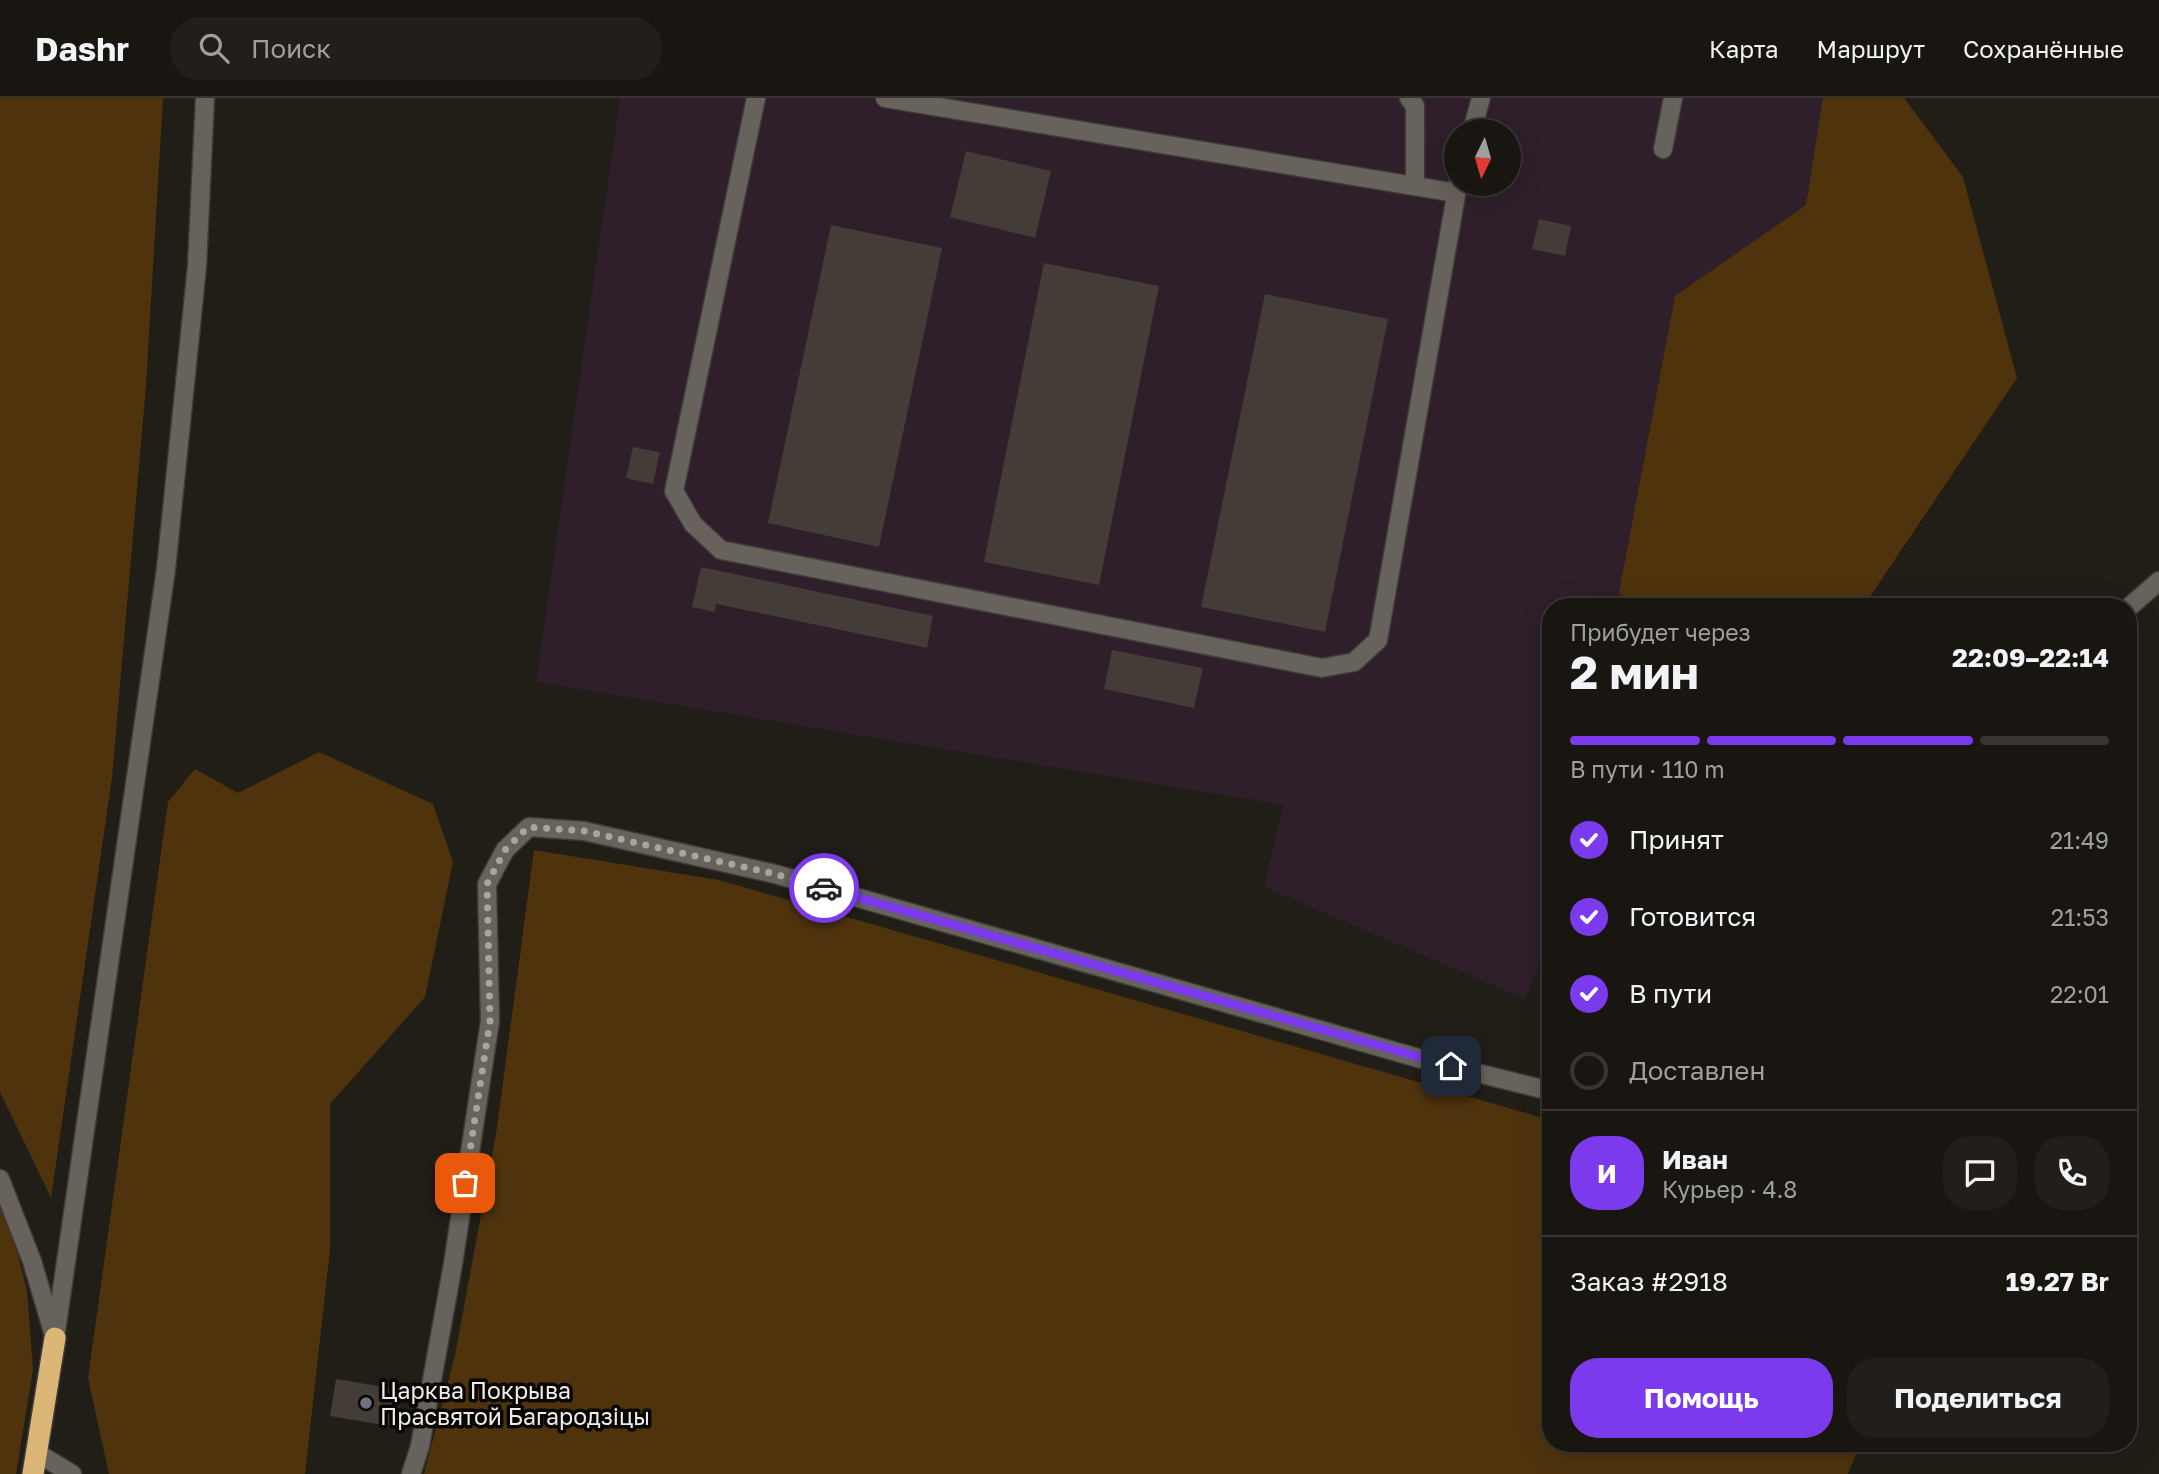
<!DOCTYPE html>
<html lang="ru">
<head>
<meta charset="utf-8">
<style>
	:root { --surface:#191611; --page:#221f1a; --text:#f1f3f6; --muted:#9f9f9f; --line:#373531; --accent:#7c3aed }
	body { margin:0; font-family:"Golos Text",sans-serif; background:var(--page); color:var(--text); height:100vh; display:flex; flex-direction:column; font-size:26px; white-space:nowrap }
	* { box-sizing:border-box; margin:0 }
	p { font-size:23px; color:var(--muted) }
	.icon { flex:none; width:38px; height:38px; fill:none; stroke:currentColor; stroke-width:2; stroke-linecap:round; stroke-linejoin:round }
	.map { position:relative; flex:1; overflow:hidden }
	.drawer { position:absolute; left:1542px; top:500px; width:595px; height:854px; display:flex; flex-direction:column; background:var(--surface); border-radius:28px; box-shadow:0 7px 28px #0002,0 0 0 2px var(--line) }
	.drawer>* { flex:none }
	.needle { width:46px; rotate:185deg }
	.buttons { position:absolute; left:1444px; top:21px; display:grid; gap:14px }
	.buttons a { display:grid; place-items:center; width:77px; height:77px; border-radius:50%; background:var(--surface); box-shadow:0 7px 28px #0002,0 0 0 2px var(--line); font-size:35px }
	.pin { position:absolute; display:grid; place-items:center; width:60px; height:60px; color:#fff; margin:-30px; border-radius:14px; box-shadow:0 4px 10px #0006 }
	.courier { position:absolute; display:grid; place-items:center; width:70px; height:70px; margin:-35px; border:5px solid #7c3aed; border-radius:50%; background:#fff; color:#222; box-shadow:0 2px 9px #0007 }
	.summary em { font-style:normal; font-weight:700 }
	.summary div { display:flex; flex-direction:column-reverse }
	.summary { display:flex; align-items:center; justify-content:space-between; height:119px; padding:0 28px }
	h1 { font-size:46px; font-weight:700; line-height:52px }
	.bar { display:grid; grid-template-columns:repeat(4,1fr); gap:10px 7px; align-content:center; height:84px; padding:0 28px }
	.bar i { height:9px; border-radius:5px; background:var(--line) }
	.bar .active { background:var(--accent) }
	.bar p { grid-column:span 4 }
	.line { display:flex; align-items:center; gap:18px; padding:0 28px; border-top:2px solid var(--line) }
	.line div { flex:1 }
	.round { display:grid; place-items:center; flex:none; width:74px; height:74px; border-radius:28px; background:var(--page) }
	ol { padding:0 28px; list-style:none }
	li { display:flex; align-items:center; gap:21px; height:77px }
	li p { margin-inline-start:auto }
	li .icon { padding:7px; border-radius:50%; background:var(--accent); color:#fff; stroke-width:4 }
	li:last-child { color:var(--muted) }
	li i { width:38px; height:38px; border:4px solid var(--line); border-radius:50% }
	.primary-button { display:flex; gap:14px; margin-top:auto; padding:14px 28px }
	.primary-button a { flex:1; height:80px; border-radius:28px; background:var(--accent); color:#fff; font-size:28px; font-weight:700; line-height:80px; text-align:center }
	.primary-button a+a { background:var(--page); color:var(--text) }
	header { display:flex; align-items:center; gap:42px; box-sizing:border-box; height:98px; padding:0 35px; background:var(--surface); border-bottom:2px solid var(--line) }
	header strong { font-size:33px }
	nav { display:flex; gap:38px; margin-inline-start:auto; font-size:24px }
	.search { width:490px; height:63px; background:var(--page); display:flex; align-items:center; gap:18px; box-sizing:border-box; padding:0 24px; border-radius:28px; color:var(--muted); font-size:26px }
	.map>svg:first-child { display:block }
</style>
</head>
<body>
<header>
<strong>Dashr</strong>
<div class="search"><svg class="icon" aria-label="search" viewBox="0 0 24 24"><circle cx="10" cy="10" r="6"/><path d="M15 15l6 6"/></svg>Поиск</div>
<nav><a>Карта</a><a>Маршрут</a><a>Сохранённые</a></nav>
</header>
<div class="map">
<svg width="2159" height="1376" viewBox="0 0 2159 1376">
	<rect width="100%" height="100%" fill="#211d17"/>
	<path fill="#2e1f2b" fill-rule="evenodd" d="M620 0H1823L1806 107 1675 198 1619 494 1628 509H1550V843L1525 901 1264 789 1283 707 536 584ZM1456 33H1508V86H1456Z"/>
	<path fill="#4e330d" d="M0 0H163L146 288 112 680 51 1100 0 994Z
		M1823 0H1904L1963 79 2017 280 1863 509H1628L1619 494 1675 198 1806 107Z
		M319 654 433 706 453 764 425 899 330 1006V1152L305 1376H109L88 1280 168 704 195 671 238 695Z
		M534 752 719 782 1550 1022V1346H1860L1848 1376H424L455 1257 496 1036Z
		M0 1104 12 1133 27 1193 33 1272 16 1376H0Z"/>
	<path fill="#433c37" d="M966 53 1051 73 1035 140 950 119Z
		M1539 121 1571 128 1565 158 1532 151Z
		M831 127 942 150 879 449 768 425Z
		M1044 165 1159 188 1099 487 984 464Z
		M1265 196 1388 221 1325 534 1201 509Z
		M633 349 660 354 653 386 626 380Z
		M701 469 933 518 927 550 716 506 715 514 692 509Z
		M1112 552 1203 570 1194 610 1104 591Z
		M336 1281 402 1292 396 1329 330 1318Z"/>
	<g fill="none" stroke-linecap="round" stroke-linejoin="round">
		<defs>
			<path id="minor" d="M756 0 674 393 693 426 721 452 1322 570 1354 564 1378 542 1458 86
				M885 0 1456 95
				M1409 0 1415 8V88
				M1472 33 1481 0
				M1663 51 1673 0
				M2128 510 2159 483
				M0 1081 32 1163 53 1234
				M55 1240 166 471 197 168 205 0
				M37 1355 72 1376
				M411 1376 420 1348 453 1166 490 923 487 786 505 752 529 729 584 733 775 776 1425 962 1550 993"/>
			<path id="highway" d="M33 1376 55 1240"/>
		</defs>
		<use href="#minor" stroke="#3e3a37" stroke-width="21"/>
		<use href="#highway" stroke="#3e3a37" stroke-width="24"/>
		<use href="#minor" stroke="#67625b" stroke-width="18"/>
		<use href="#highway" stroke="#dbb676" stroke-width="21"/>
	</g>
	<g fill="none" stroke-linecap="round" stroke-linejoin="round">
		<path stroke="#a8a4a0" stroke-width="7" stroke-dasharray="0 12.6" d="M465 1085 490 923 487 786 505 752 528 729 584 733 775 776 824 790"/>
		<path stroke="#7c3aed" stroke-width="9" d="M824 790 1451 968"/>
	</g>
	<circle fill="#6b7280" stroke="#090706" stroke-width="2.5" cx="366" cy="1305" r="7"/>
	<g text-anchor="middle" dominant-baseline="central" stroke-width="7" stroke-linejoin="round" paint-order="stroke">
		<g font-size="23" fill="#f1edea" stroke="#090706" text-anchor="start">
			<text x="380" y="1292">Царква Покрыва<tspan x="380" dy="26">Прасвятой Багародзіцы</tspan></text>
		</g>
	</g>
</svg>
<div class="buttons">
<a><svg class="needle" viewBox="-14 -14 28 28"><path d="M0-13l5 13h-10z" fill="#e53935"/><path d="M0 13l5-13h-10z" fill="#9f9f9f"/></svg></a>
</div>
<div class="pin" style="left:465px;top:1085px;background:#ea580c"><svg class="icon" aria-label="bag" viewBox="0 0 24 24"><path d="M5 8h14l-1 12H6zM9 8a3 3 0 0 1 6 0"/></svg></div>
<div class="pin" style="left:1451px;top:968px;background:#1f2937"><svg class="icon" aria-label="home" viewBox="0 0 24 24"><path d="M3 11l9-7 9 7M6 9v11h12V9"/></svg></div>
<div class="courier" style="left:824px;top:790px"><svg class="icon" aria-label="car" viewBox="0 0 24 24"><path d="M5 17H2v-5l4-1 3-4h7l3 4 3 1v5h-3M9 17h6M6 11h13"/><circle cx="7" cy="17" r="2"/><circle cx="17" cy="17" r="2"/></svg></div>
<section class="drawer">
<div class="summary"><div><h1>2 мин</h1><p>Прибудет через</p></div><em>22:09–22:14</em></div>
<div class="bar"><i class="active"></i><i class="active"></i><i class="active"></i><i></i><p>В пути · 110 m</p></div>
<ol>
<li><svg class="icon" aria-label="check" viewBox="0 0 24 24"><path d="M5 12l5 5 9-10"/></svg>Принят<p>21:49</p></li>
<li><svg class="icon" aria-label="check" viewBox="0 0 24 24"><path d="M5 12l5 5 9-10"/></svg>Готовится<p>21:53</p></li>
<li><svg class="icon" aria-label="check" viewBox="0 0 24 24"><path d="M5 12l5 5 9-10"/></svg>В пути<p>22:01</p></li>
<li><i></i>Доставлен</li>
</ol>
<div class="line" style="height:126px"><b class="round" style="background:var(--accent);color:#fff">И</b><div><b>Иван</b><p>Курьер · 4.8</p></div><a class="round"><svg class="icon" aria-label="chat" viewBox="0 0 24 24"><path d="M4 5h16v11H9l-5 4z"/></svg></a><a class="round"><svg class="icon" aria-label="phone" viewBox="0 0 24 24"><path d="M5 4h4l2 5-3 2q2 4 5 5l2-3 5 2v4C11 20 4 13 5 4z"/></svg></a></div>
<div class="line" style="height:91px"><div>Заказ #2918</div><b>19.27 Br</b></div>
<div class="primary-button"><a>Помощь</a><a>Поделиться</a></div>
</section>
</div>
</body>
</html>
